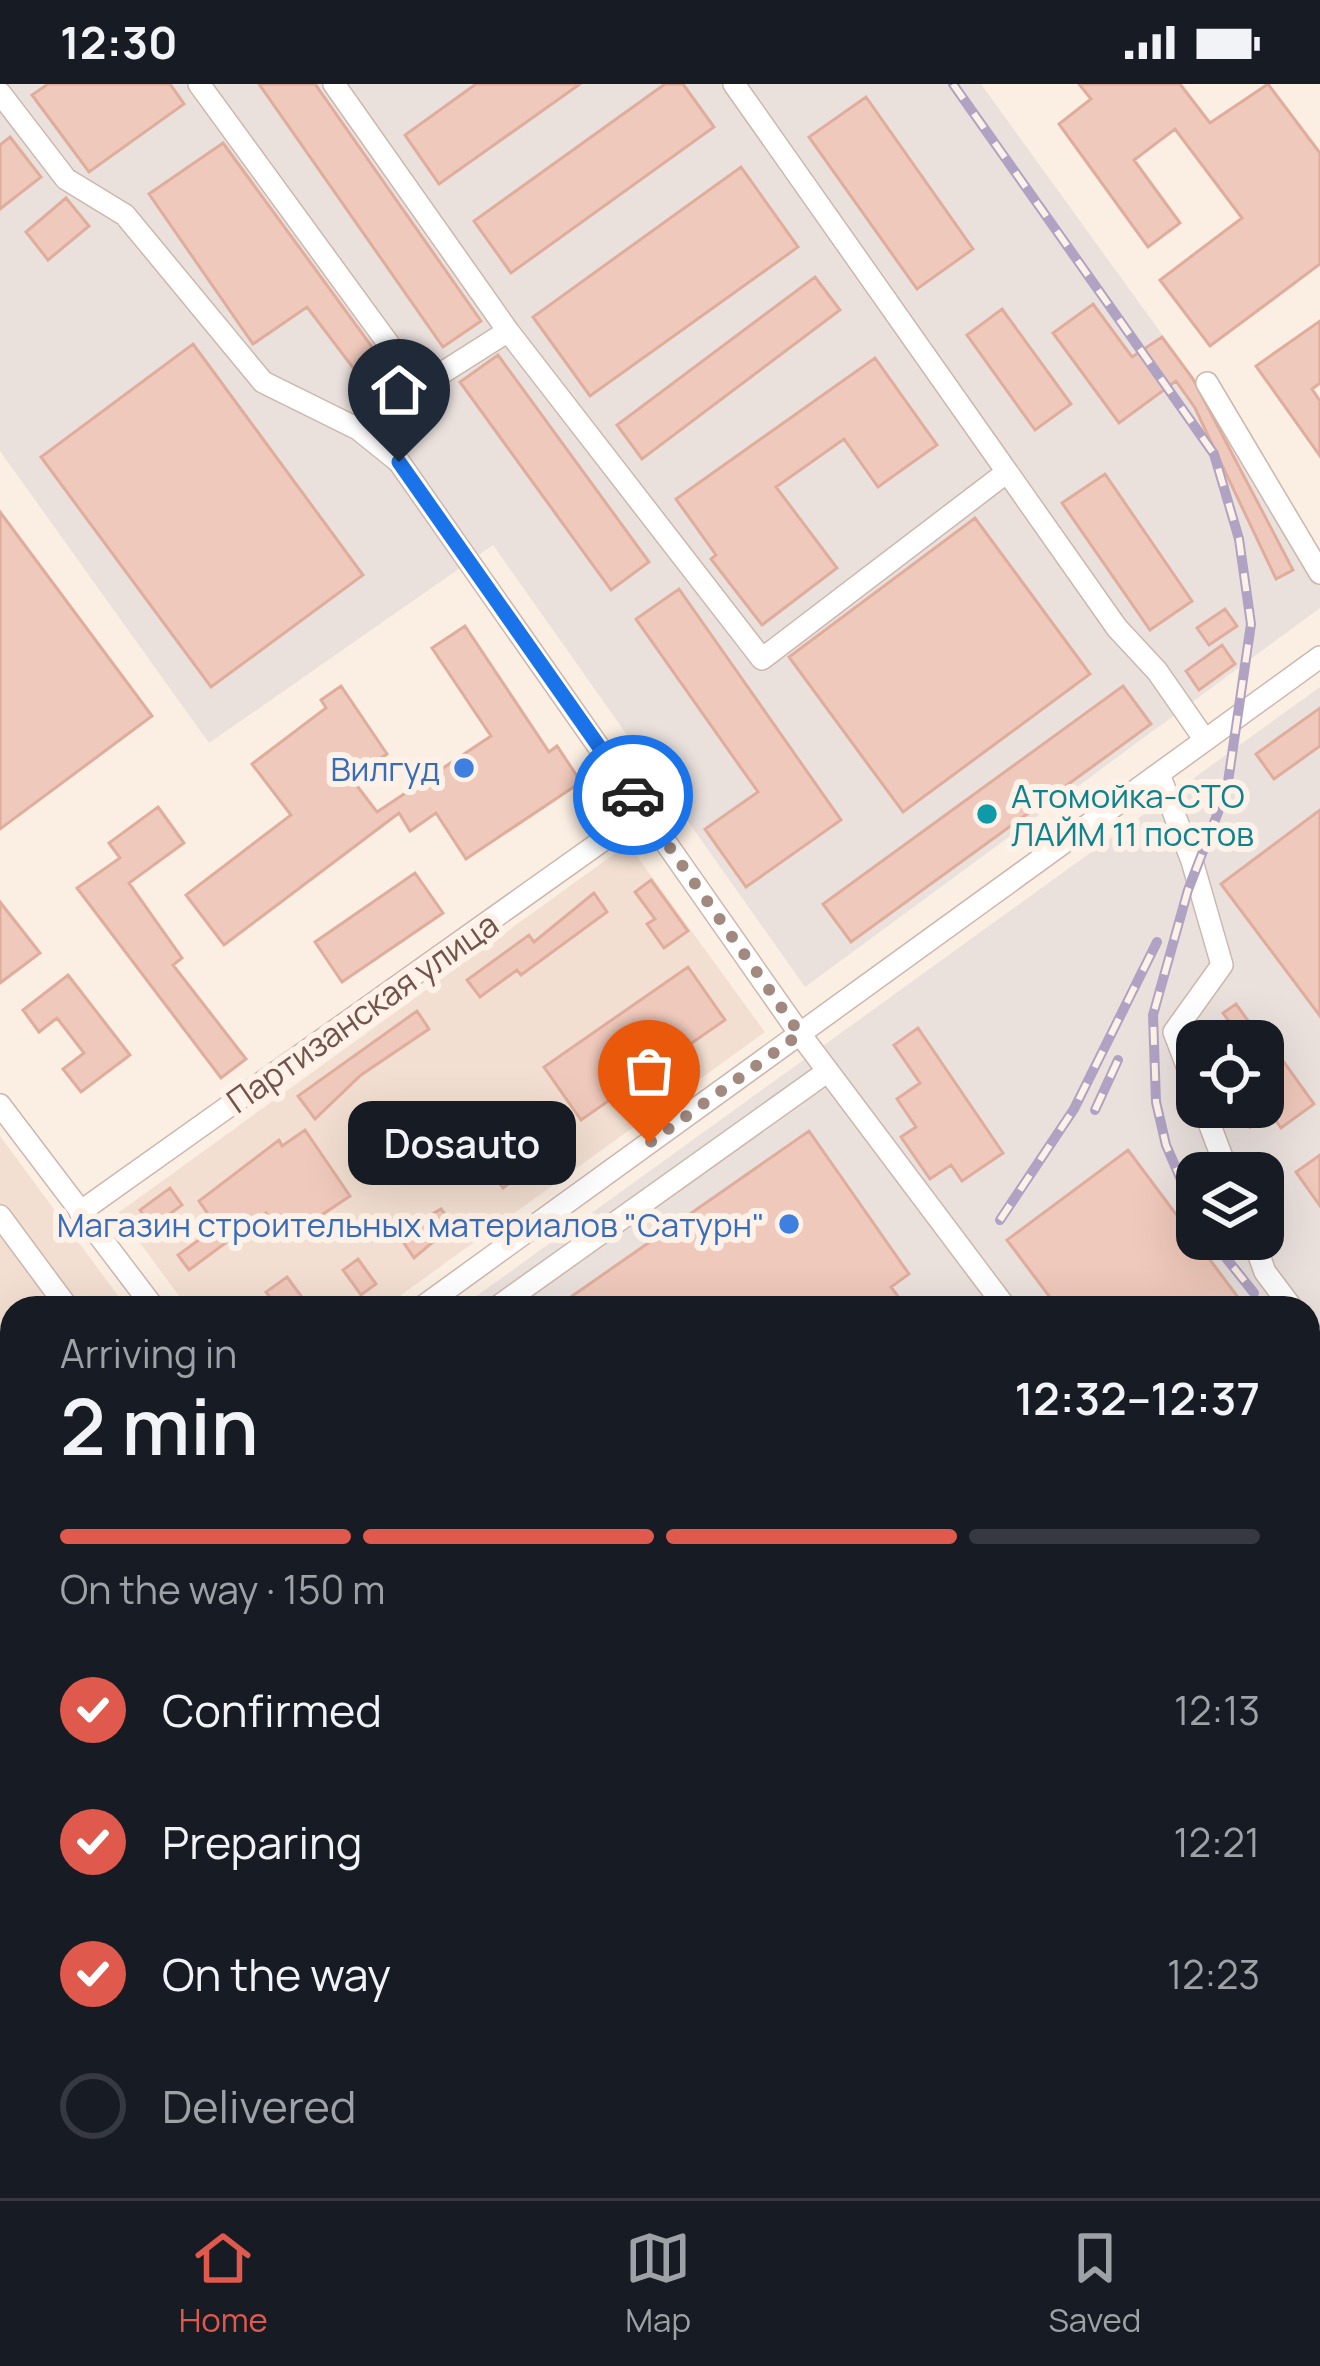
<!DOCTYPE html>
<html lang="en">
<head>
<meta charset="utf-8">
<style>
	:root { --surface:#171b24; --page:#20242c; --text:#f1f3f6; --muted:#9ea1a6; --line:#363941; --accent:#df5a4d }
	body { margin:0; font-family:Manrope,sans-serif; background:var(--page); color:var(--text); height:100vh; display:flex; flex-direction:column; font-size:45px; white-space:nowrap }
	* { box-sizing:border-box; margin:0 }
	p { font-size:39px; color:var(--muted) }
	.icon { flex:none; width:66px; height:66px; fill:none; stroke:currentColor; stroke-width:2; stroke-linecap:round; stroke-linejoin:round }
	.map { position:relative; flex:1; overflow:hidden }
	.side { position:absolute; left:0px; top:1212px; width:1320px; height:903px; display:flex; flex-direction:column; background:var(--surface); border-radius:36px 36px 0 0; box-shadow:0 12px 48px #0002 }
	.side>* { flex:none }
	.controls { position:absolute; left:1176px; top:936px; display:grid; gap:24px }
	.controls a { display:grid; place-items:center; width:108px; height:108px; border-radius:24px; background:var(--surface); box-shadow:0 12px 48px #0002; font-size:60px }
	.pin { position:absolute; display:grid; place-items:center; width:102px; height:102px; color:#fff; margin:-123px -51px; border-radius:50% 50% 50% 0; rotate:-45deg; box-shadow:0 0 12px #0007 }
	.pin .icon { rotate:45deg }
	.courier { position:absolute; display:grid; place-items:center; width:120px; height:120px; margin:-60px; border:9px solid #1a73e8; border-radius:50%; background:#fff; color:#222; box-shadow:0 3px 15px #0007 }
	.bubble { position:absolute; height:84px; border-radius:24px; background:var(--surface); box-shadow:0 12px 48px #0002; font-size:39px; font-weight:600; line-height:84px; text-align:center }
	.summary em { font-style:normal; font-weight:600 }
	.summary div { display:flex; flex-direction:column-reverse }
	.summary { display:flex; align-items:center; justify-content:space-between; height:204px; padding:0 60px }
	h1 { font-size:78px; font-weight:600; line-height:90px }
	.bar { display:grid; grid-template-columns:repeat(4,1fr); gap:18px 12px; align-content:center; height:144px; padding:0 60px }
	.bar i { height:15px; border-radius:9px; background:var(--line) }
	.bar .selected { background:var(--accent) }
	.bar p { grid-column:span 4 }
	ol { padding:0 60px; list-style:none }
	li { display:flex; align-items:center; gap:36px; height:132px }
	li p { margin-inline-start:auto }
	li .icon { padding:12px; border-radius:50%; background:var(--accent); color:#fff; stroke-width:4 }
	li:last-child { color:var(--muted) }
	li i { width:66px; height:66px; border:6px solid var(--line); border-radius:50% }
	.status { display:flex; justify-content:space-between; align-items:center; height:84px; padding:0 60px; background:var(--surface); direction:ltr }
	.status svg { height:33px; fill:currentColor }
	.tabs { display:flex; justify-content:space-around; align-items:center; height:168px; border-top:3px solid var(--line); background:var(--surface); font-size:33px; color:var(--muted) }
	.tabs a { display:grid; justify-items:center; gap:6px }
	.tabs .selected { color:var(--accent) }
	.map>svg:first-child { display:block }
</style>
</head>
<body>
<div class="status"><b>12:30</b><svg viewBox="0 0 49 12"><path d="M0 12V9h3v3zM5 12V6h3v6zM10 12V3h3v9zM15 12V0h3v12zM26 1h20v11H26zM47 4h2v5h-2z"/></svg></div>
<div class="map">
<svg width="1320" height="2114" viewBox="0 0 1320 2114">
	<rect width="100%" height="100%" fill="#fbeee2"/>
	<path fill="#f2dfd1" d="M628 760 765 948 383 1224H188L118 1129Z
		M0 1052 127 1224H12V1490L0 1499Z
		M0 1718 12 1734V1964L0 1948Z
		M546 2103H1035L1043 2114H553Z"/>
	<path fill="#eae1dd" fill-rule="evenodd" d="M0 0H981L1320 469V524L805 903 493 461 209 659 0 367Z
		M1320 603V1628L1308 1611V1224H460ZM1197 957H1263V1023H1197ZM1197 1089H1263V1155H1197Z"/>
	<path fill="#d6e7c2" d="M1308 2039 1320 2055V2114H1094L1109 2103H1308Z"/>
	<path fill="#efc9bb" stroke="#e0ad9d" stroke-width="3" d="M48 0H170L184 20 89 88 32 11Z
		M259 0H315L481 237 443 263Z
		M476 0H580L439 100 405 51Z
		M665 0H683L714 43 511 189 474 137Z
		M1079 0H1180L1210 39 1268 0 1320 69V180L1210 262 1160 196 1242 134 1175 45 1134 76 1180 139 1148 163 1059 40 1091 15Z
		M866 13 973 165 917 205 809 53Z
		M10 53 41 93 0 125V61Z
		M223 59 394 293 373 310 307 223 253 260 149 110Z
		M741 83 798 163 590 312 533 233Z
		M66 114 89 142 48 176 26 148Z
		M815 193 840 226 642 375 617 341Z
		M1093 220 1132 273 1162 253 1193 295 1293 486 1276 495 1195 324 1176 297 1119 339 1053 249Z
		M1002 225 1071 320 1035 346 967 251Z
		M1320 237V299L1312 305 1320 317V372L1256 282Z
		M193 260 363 491 211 603 41 373Z
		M498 271 649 478 611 506 460 298Z
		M875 274 937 361 878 403 844 355 776 403 837 484 762 541 711 475 716 471 676 415Z
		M1105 390 1192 517 1150 546 1062 419Z
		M0 428 152 632 0 745Z
		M975 434 1090 590 903 728 789 573Z
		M679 505 841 736 746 803 705 745 758 708 636 535Z
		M1225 525 1237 542 1209 561 1197 544Z
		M465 542 549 668 557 662 581 698 466 775 436 729 410 747 399 729 224 861 186 811 291 731 252 680 326 624 321 616 341 602 387 670 351 694 377 728 491 652 432 564Z
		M1222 561 1235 580 1199 606 1186 587Z
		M1123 602 1151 640 851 858 823 820Z
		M1320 624V662L1274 695 1256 670Z
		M158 723 184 759 129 799 182 874 173 881 246 975 221 994 77 804 120 774 109 759Z
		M1320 726V932L1221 800Z
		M415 789 443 829 342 898 315 858Z
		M651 796 688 847 664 864 647 840 655 835 635 808Z
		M594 809 607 828 521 891 517 886 480 913 467 896 529 851 534 858Z
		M0 818 40 869 0 899Z
		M688 883 725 936 581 1036 544 983Z
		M68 891 130 971 81 1008 63 985 84 969 57 934 39 948 23 926Z
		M1236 920 1254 945 1263 957H1219L1235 946 1223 929Z
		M417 927 429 945 361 991 315 1035 298 1012Z
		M918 944 1003 1069 962 1097 951 1081 930 1095 901 1053 916 1043 897 1015 920 999 894 961Z
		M1263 949 1314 1020 1281 1044 1270 1028 1250 1043 1236 1023H1263Z
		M305 1046 350 1112 284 1156 266 1129 189 1186 178 1171 217 1143 199 1117 279 1056 282 1062Z
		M809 1047 909 1190 891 1203 903 1219 895 1224H555Z
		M506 1056 528 1086 503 1104 481 1074Z
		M1128 1066 1246 1224H1058L1007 1156Z
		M1320 1071V1122L1296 1088Z
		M170 1104 182 1121 152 1143 140 1126Z
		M441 1125 453 1141 414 1174 398 1150Z
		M358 1175 376 1200 361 1211 343 1186Z
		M287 1193 310 1224H278L266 1208Z"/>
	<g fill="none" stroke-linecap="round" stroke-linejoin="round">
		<defs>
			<path id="minor" d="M199 0 420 303 508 247
				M334 0 508 247 762 575 1007 388
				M734 0 1117 544 1157 587 1205 656
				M0 9 66 95 125 131 263 298 358 345 399 378 800 950 1006 1224
				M1207 299 1320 489
				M358 345 420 303
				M1159 690 1192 777 1222 881 1174 948 1197 1008
				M0 1021 154 1224
				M1203 1023 1228 1089
				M80 1128 644 727
				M0 1132 68 1224
				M1253 1155 1265 1188 1292 1224
				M421 1224 1320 573
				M496 1224 828 987
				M1308 1246 1320 1262
				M0 1396 12 1412 0 1421
				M0 1455 12 1446
				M0 1532 12 1523
				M0 1548 12 1565
				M1308 1621 1320 1639
				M1308 1719 1320 1735
				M0 1867 12 1859
				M1308 1886 1320 1902
				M573 2103 580 2114
				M940 2103 948 2114
				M1004 2103 1012 2114
				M131 2114 147 2103"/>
		</defs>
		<use href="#minor" stroke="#cdb7ad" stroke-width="24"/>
		<use href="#minor" stroke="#fff" stroke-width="21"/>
		<defs>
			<path id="rail" d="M953 0 1214 370 1239 455 1251 540 1227 705 1188 806 1153 931 1156 1018 1166 1061 1197 1133
				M1095 1026 1118 976
				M1000 1136 1074 1025 1157 858
				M1211 1155 1254 1209"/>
		</defs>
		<use href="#rail" stroke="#afa2c3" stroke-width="10"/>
		<use href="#rail" stroke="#fef2e8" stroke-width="6" stroke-dasharray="18" stroke-linecap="butt"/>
	</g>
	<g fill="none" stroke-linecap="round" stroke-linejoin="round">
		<path stroke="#a1897f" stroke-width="12" stroke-dasharray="0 21.6" d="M633 711 800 950 649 1059"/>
		<path stroke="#1a73e8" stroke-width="15" d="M399 378 633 711"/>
	</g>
	<g fill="#3f7fe0" stroke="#fef2e8" stroke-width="4.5">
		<circle cx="464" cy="684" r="12"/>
		<circle cx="789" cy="1140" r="12"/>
	</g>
	<circle fill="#0f9aa8" stroke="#fef2e8" stroke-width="4.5" cx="987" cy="730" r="12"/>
	<g text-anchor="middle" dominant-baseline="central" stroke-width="12" stroke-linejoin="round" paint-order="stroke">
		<g font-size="33" fill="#366cbe" stroke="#fef2e8" text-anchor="end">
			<text x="440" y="684">Вилгуд</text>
			<text x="765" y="1140">Магазин строительных материалов "Сатурн"</text>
		</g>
		<g font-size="33" fill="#0d838f" stroke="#fef2e8" text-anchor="start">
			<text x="1011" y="711">Атомойка-СТО<tspan x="1011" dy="38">ЛАЙМ 11 постов</tspan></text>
		</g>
		<g font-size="33" fill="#71534a" stroke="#fef2e8">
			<text transform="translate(362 928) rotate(-35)">Партизанская улица</text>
		</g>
	</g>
</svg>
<div class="controls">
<a><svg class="icon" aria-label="locate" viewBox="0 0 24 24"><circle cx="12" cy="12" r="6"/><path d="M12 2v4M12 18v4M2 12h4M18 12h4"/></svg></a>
<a><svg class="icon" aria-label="layers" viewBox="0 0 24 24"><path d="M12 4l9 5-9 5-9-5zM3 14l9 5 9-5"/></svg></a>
</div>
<div class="pin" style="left:649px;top:1059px;background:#ea580c"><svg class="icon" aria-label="bag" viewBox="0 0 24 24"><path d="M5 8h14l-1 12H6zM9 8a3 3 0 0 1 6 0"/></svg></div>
<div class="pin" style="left:399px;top:378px;background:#1f2937"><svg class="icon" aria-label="home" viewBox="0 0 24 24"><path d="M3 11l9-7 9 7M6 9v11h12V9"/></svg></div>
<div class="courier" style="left:633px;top:711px"><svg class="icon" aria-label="car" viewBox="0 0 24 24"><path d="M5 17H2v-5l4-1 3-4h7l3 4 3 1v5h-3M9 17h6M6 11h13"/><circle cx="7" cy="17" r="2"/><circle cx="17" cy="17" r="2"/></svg></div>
<div class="bubble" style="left:348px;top:1017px;width:228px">Dosauto</div>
<section class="side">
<div class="summary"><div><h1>2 min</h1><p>Arriving in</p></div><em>12:32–12:37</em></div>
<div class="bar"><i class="selected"></i><i class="selected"></i><i class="selected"></i><i></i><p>On the way · 150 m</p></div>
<ol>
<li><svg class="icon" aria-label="check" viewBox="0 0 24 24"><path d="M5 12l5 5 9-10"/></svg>Confirmed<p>12:13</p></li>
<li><svg class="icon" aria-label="check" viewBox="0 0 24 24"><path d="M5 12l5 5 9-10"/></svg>Preparing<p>12:21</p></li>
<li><svg class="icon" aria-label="check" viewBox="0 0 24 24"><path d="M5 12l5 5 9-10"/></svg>On the way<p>12:23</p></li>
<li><i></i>Delivered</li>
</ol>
</section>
</div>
<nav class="tabs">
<a class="selected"><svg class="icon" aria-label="home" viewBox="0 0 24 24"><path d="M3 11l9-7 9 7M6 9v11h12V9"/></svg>Home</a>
<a><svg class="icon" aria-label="map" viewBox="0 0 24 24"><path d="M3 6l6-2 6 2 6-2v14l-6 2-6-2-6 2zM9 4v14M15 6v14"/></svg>Map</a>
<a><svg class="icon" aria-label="saved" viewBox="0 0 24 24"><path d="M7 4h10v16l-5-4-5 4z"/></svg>Saved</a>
</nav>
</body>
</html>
